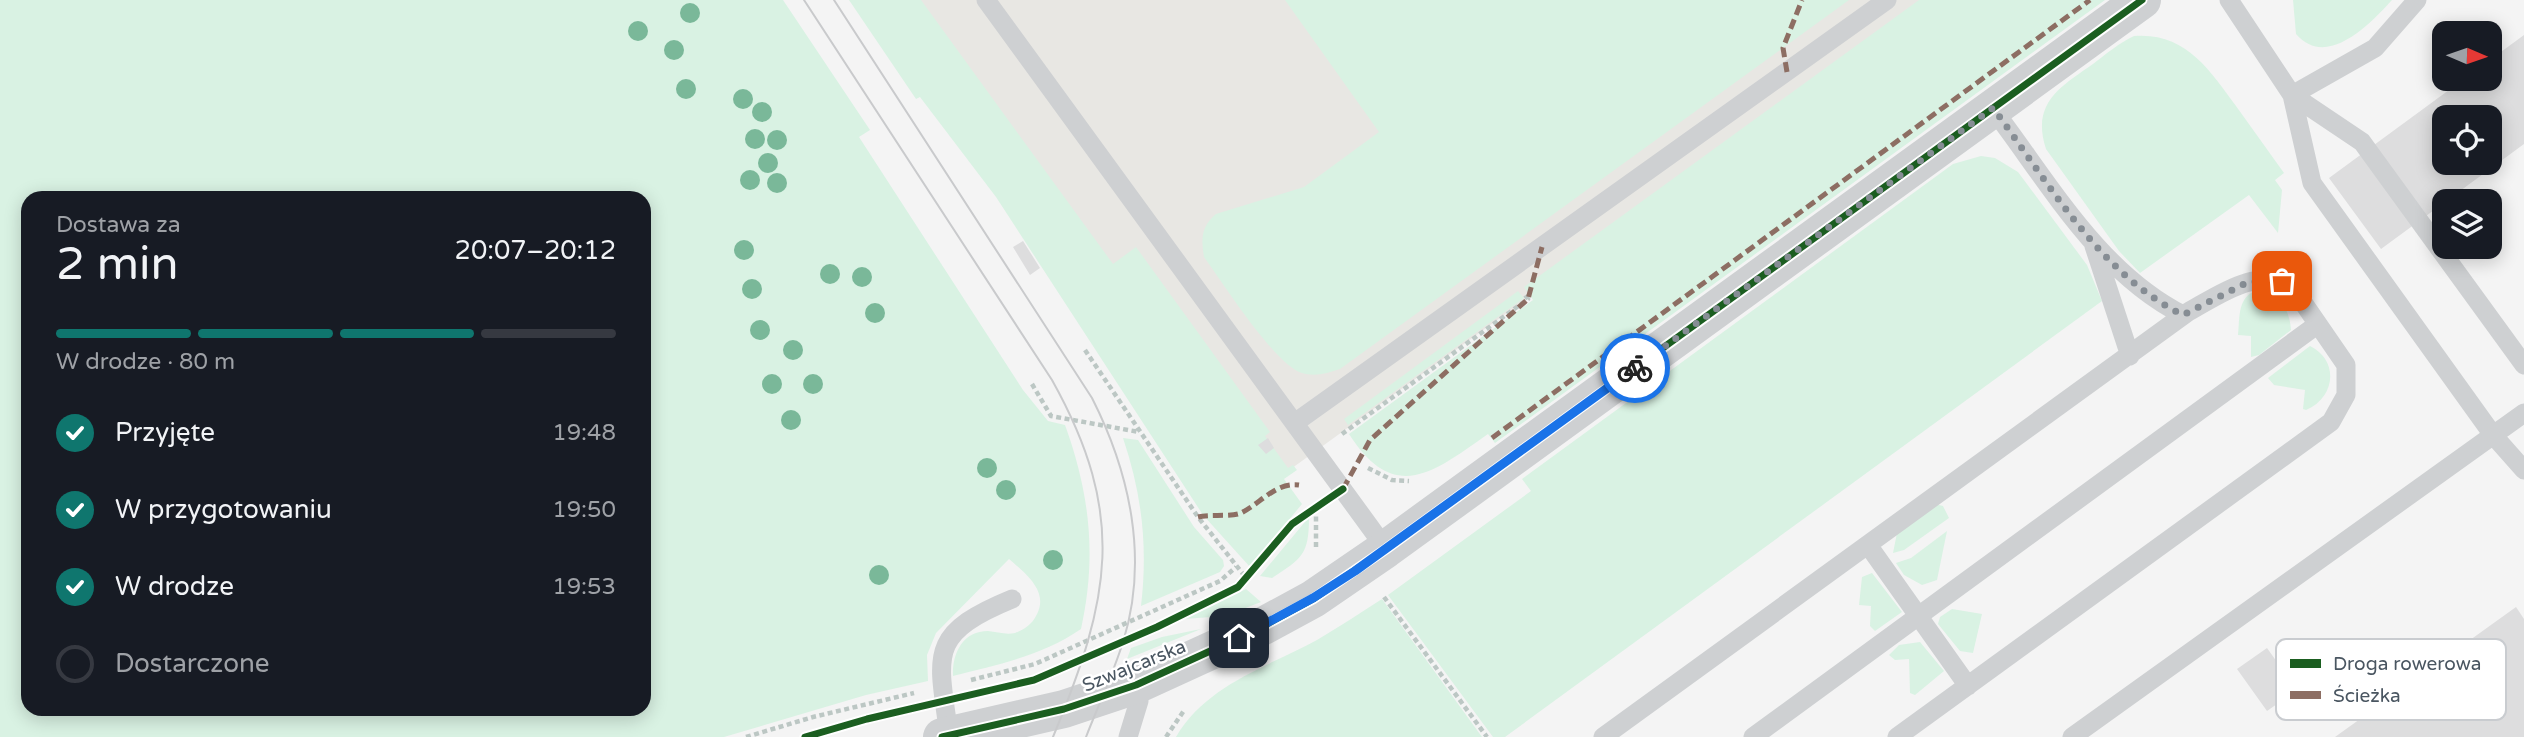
<!DOCTYPE html>
<html lang="pl">
<head>
<meta charset="utf-8">
<style>
	:root { --surface:#171b24; --page:#242831; --text:#f1f3f6; --muted:#9ea1a6; --line:#363941; --accent:#0f766e }
	body { margin:0; font-family:"Varela Round",sans-serif; background:var(--page); color:var(--text); height:100vh; display:flex; flex-direction:column; font-size:26px; white-space:nowrap }
	* { box-sizing:border-box; margin:0 }
	p { font-size:23px; color:var(--muted) }
	.icon { flex:none; width:38px; height:38px; fill:none; stroke:currentColor; stroke-width:2; stroke-linecap:round; stroke-linejoin:round }
	.map { position:relative; flex:1; overflow:hidden }
	.drawer { position:absolute; left:21px; top:191px; width:630px; height:525px; display:flex; flex-direction:column; background:var(--surface); border-radius:21px; box-shadow:0 4px 18px #0003 }
	.drawer>* { flex:none }
	.needle { width:46px; rotate:92deg }
	.controls { position:absolute; left:2432px; top:21px; display:grid; gap:14px }
	.controls a { display:grid; place-items:center; width:70px; height:70px; border-radius:14px; background:var(--surface); box-shadow:0 4px 18px #0003; font-size:35px }
	.pin { position:absolute; display:grid; place-items:center; width:60px; height:60px; color:#fff; margin:-30px; border-radius:14px; box-shadow:0 4px 10px #0006 }
	.courier { position:absolute; display:grid; place-items:center; width:70px; height:70px; margin:-35px; border:5px solid #1a73e8; border-radius:50%; background:#fff; color:#222; box-shadow:0 2px 9px #0007 }
	.summary em { font-style:normal; font-weight:600 }
	.summary div { display:flex; flex-direction:column-reverse }
	.summary { display:flex; align-items:center; justify-content:space-between; height:119px; padding:0 35px }
	h1 { font-size:46px; font-weight:600; line-height:52px }
	.bar { display:grid; grid-template-columns:repeat(4,1fr); gap:10px 7px; align-content:center; height:84px; padding:0 35px }
	.bar i { height:9px; border-radius:5px; background:var(--line) }
	.bar .on { background:var(--accent) }
	.bar p { grid-column:span 4 }
	ol { padding:0 35px; list-style:none }
	li { display:flex; align-items:center; gap:21px; height:77px }
	li p { margin-inline-start:auto }
	li .icon { padding:7px; border-radius:50%; background:var(--accent); color:#fff; stroke-width:4 }
	li:last-child { color:var(--muted) }
	li i { width:38px; height:38px; border:4px solid var(--line); border-radius:50% }
	.map>svg:first-child { display:block }
</style>
</head>
<body>
<div class="map">
<svg width="2524" height="737" viewBox="0 0 2524 737">
	<rect width="100%" height="100%" fill="#f4f4f4"/>
	<path fill="#e8e7e3" d="M866 0H1941L1234 510Z"/>
	<path fill="#d9f2e3" fill-rule="evenodd" d="M0 0H783L870 130 859 137 1023 390 1048 421 1065 425C1090 494 1097 557 1081 629 1042 656 999 664 953 676 952 653 963 631 988 631 997 632 1006 635 1015 633 1024 630 1032 624 1036 616 1050 592 1026 574 1009 559L936 633 927 655 928 681 866 695 724 737H0ZM28 198H644V709H28Z
		M849 0H921L1113 264 1136 247 1270 432 1265 436 1288 468 1293 465 1297 470 1284 479 1302 504 1250 567 1203 515 996 197 920 97 916 99Z
		M1285 0H1849L1340 369C1328 373 1315 377 1302 373 1275 365 1223 283 1204 257 1201 238 1201 227 1216 214L1304 187 1379 132Z
		M1919 0H2105L1495 443 1488 434C1435 471 1395 506 1349 434L1533 300 1524 287Z
		M2293 0H2392C2371 23 2327 70 2296 34Z
		M2134 36C2185 32 2209 69 2236 106 2252 128 2268 151 2284 173L2275 180 2282 190 2278 233 2249 195 2140 273 2119 251 2046 149C2031 103 2060 87 2093 64 2106 54 2119 43 2134 36Z
		M1981 156 1995 158 2018 172 2087 265 2102 301 1505 737H1493L1388 595 1531 491 1522 479 1953 164Z
		M2258 290C2279 289 2290 311 2291 330L2259 355 2251 357V336L2238 335C2240 317 2237 296 2258 290Z
		M1518 291 1524 298 1348 425 1344 419Z
		M2310 346C2340 361 2335 398 2306 410L2303 409 2305 390 2274 385 2268 378Z
		M1123 438 1138 440 1194 527 1223 560 1224 566 1220 572 1141 606C1148 547 1142 494 1123 438Z
		M1935 504 1943 506 1949 518 1904 550 1893 553 1897 533Z
		M1309 517C1309 555 1302 558 1272 578L1260 576Z
		M1947 531 1937 580 1922 585 1904 575 1896 563 1911 558Z
		M1872 573 1902 612 1875 631 1870 626 1871 606 1859 605 1862 577Z
		M1246 589 1261 602 1225 616 1184 619Z
		M1382 599 1482 737H1176C1206 685 1267 667 1317 640 1339 627 1360 613 1382 599Z
		M1952 609 1982 614 1973 653 1960 651 1938 624 1940 617Z
		M1201 629 1127 659 1131 648 1162 637Z
		M1920 642 1944 671 1915 695 1910 693 1909 659 1895 660 1889 655 1899 645Z"/>
	<path fill="#ddddde" fill-rule="evenodd" d="M2524 35V144L2381 249 2329 178 2464 79H2490V60ZM2445 117H2490V163H2445Z
		M1023 241 1040 268 1030 275 1013 247Z
		M1268 438 1274 448 1266 454 1258 445Z
		M2516 607 2524 619V737H2335Z
		M2267 648 2297 690 2267 711 2237 669Z"/>
	<g fill="none" stroke-linecap="round" stroke-linejoin="round">
		<path stroke="#bcc7c4" stroke-width="4.5" stroke-dasharray="5 3.5" stroke-linecap="butt" d="M1085 350 1198 517 1243 574
			M1032 384 1051 416 1139 432
			M1342 434 1528 299 1525 295
			M1368 468 1392 480 1409 481
			M1316 547V516
			M1384 597 1487 737
			M971 680 1035 664 1220 581 1236 567
			M746 737 813 717 914 693
			M1166 737 1185 709"/>
		<path stroke="#ced0d2" stroke-width="19" d="M986 0 1386 549
			M2229 0 2292 95 2312 183 2493 435 2524 470
			M2417 0 2375 48 2292 95 2362 142 2524 365
			M1992 108C2048 181 2098 272 2183 315
			M2094 246 2130 356
			M1296 422 1887 0
			M1868 545 1968 686
			M949 735C938 654 927 634 1012 599
			M1128 737 1139 701 1136 685
			M1603 737 2188 312C2219 295 2259 265 2293 288L2346 365V395L2331 422 1897 737
			M1753 737 2318 324
			M2072 737 2524 413"/>
		<path stroke="#ced0d2" stroke-width="38" d="M942 737 1064 709 1136 685 1254 631 1313 599 1386 549 2142 0"/>
		<path stroke="#c9cacc" stroke-width="2" d="M804 0 1052 380C1128 516 1110 599 1053 737
			M834 0 1092 398C1130 473 1149 559 1123 642 1113 674 1098 706 1086 737"/>
		<path stroke="#8d6e63" stroke-width="5" stroke-dasharray="10 5" stroke-linecap="butt" d="M1787 72 1783 48 1802 0
			M1492 438 2090 0
			M1343 489 1370 440 1528 299 1542 247
			M1198 517C1210 514 1232 517 1241 513 1261 503 1276 482 1299 485"/>
		<defs>
			<path id="cycleway" d="M805 737 867 719 1034 680 1157 627 1238 587 1292 524 1343 489
				M942 737 1064 709 1136 685 1254 631 1313 599 1386 549 2142 0"/>
		</defs>
		<use href="#cycleway" stroke="#fff" stroke-width="11"/>
		<use href="#cycleway" stroke="#1b5e20" stroke-width="7"/>
	</g>
	<g fill="#7ab899">
		<circle cx="690" cy="13" r="10"/>
		<circle cx="638" cy="31" r="10"/>
		<circle cx="674" cy="50" r="10"/>
		<circle cx="686" cy="89" r="10"/>
		<circle cx="743" cy="99" r="10"/>
		<circle cx="762" cy="112" r="10"/>
		<circle cx="755" cy="139" r="10"/>
		<circle cx="777" cy="140" r="10"/>
		<circle cx="768" cy="163" r="10"/>
		<circle cx="750" cy="180" r="10"/>
		<circle cx="777" cy="183" r="10"/>
		<circle cx="744" cy="250" r="10"/>
		<circle cx="830" cy="274" r="10"/>
		<circle cx="862" cy="277" r="10"/>
		<circle cx="752" cy="289" r="10"/>
		<circle cx="875" cy="313" r="10"/>
		<circle cx="760" cy="330" r="10"/>
		<circle cx="793" cy="350" r="10"/>
		<circle cx="772" cy="384" r="10"/>
		<circle cx="813" cy="384" r="10"/>
		<circle cx="791" cy="420" r="10"/>
		<circle cx="987" cy="468" r="10"/>
		<circle cx="1006" cy="490" r="10"/>
		<circle cx="1053" cy="560" r="10"/>
		<circle cx="879" cy="575" r="10"/>
	</g>
	<g fill="none" stroke-linecap="round" stroke-linejoin="round">
		<path stroke="#868d94" stroke-width="7" stroke-dasharray="0 12.6" d="M1635 368 1993 108C2048 181 2098 273 2183 315L2248 282 2282 281"/>
		<path stroke="#1a73e8" stroke-width="9" d="M1239 638 1313 598 1355 571 1635 368"/>
	</g>
	<g text-anchor="middle" dominant-baseline="central" stroke-width="5" stroke-linejoin="round" paint-order="stroke">
		<g font-size="19" fill="#4a5661" stroke="#fff">
			<text transform="translate(1134 666) rotate(-22)">Szwajcarska</text>
		</g>
	</g>
	<rect x="2276" y="639" width="230" height="81" rx="10" fill="#fff" stroke="#c9ccd0" stroke-width="2"/>
	<rect x="2290" y="659" width="31" height="9" fill="#1b5e20"/>
	<rect x="2290" y="691" width="31" height="8" fill="#8d6e63"/>
	<g font-size="19" fill="#4a5661">
		<text x="2333" y="670">Droga rowerowa</text>
		<text x="2333" y="702">Ścieżka</text>
	</g>
</svg>
<div class="controls">
<a><svg class="needle" viewBox="-14 -14 28 28"><path d="M0-13l5 13h-10z" fill="#e53935"/><path d="M0 13l5-13h-10z" fill="#9ea1a6"/></svg></a>
<a><svg class="icon" aria-label="locate" viewBox="0 0 24 24"><circle cx="12" cy="12" r="6"/><path d="M12 2v4M12 18v4M2 12h4M18 12h4"/></svg></a>
<a><svg class="icon" aria-label="layers" viewBox="0 0 24 24"><path d="M12 4l9 5-9 5-9-5zM3 14l9 5 9-5"/></svg></a>
</div>
<div class="pin" style="left:2282px;top:281px;background:#ea580c"><svg class="icon" aria-label="bag" viewBox="0 0 24 24"><path d="M5 8h14l-1 12H6zM9 8a3 3 0 0 1 6 0"/></svg></div>
<div class="pin" style="left:1239px;top:638px;background:#1f2937"><svg class="icon" aria-label="home" viewBox="0 0 24 24"><path d="M3 11l9-7 9 7M6 9v11h12V9"/></svg></div>
<div class="courier" style="left:1635px;top:368px"><svg class="icon" aria-label="bike" viewBox="0 0 24 24"><circle cx="6" cy="16" r="4"/><circle cx="18" cy="16" r="4"/><path d="M6 16l4-8h5l3 8M10 8l3 8H6M13 5h3"/></svg></div>
<section class="drawer">
<div class="summary"><div><h1>2 min</h1><p>Dostawa za</p></div><em>20:07–20:12</em></div>
<div class="bar"><i class="on"></i><i class="on"></i><i class="on"></i><i></i><p>W drodze · 80 m</p></div>
<ol>
<li><svg class="icon" aria-label="check" viewBox="0 0 24 24"><path d="M5 12l5 5 9-10"/></svg>Przyjęte<p>19:48</p></li>
<li><svg class="icon" aria-label="check" viewBox="0 0 24 24"><path d="M5 12l5 5 9-10"/></svg>W przygotowaniu<p>19:50</p></li>
<li><svg class="icon" aria-label="check" viewBox="0 0 24 24"><path d="M5 12l5 5 9-10"/></svg>W drodze<p>19:53</p></li>
<li><i></i>Dostarczone</li>
</ol>
</section>
</div>
</body>
</html>
